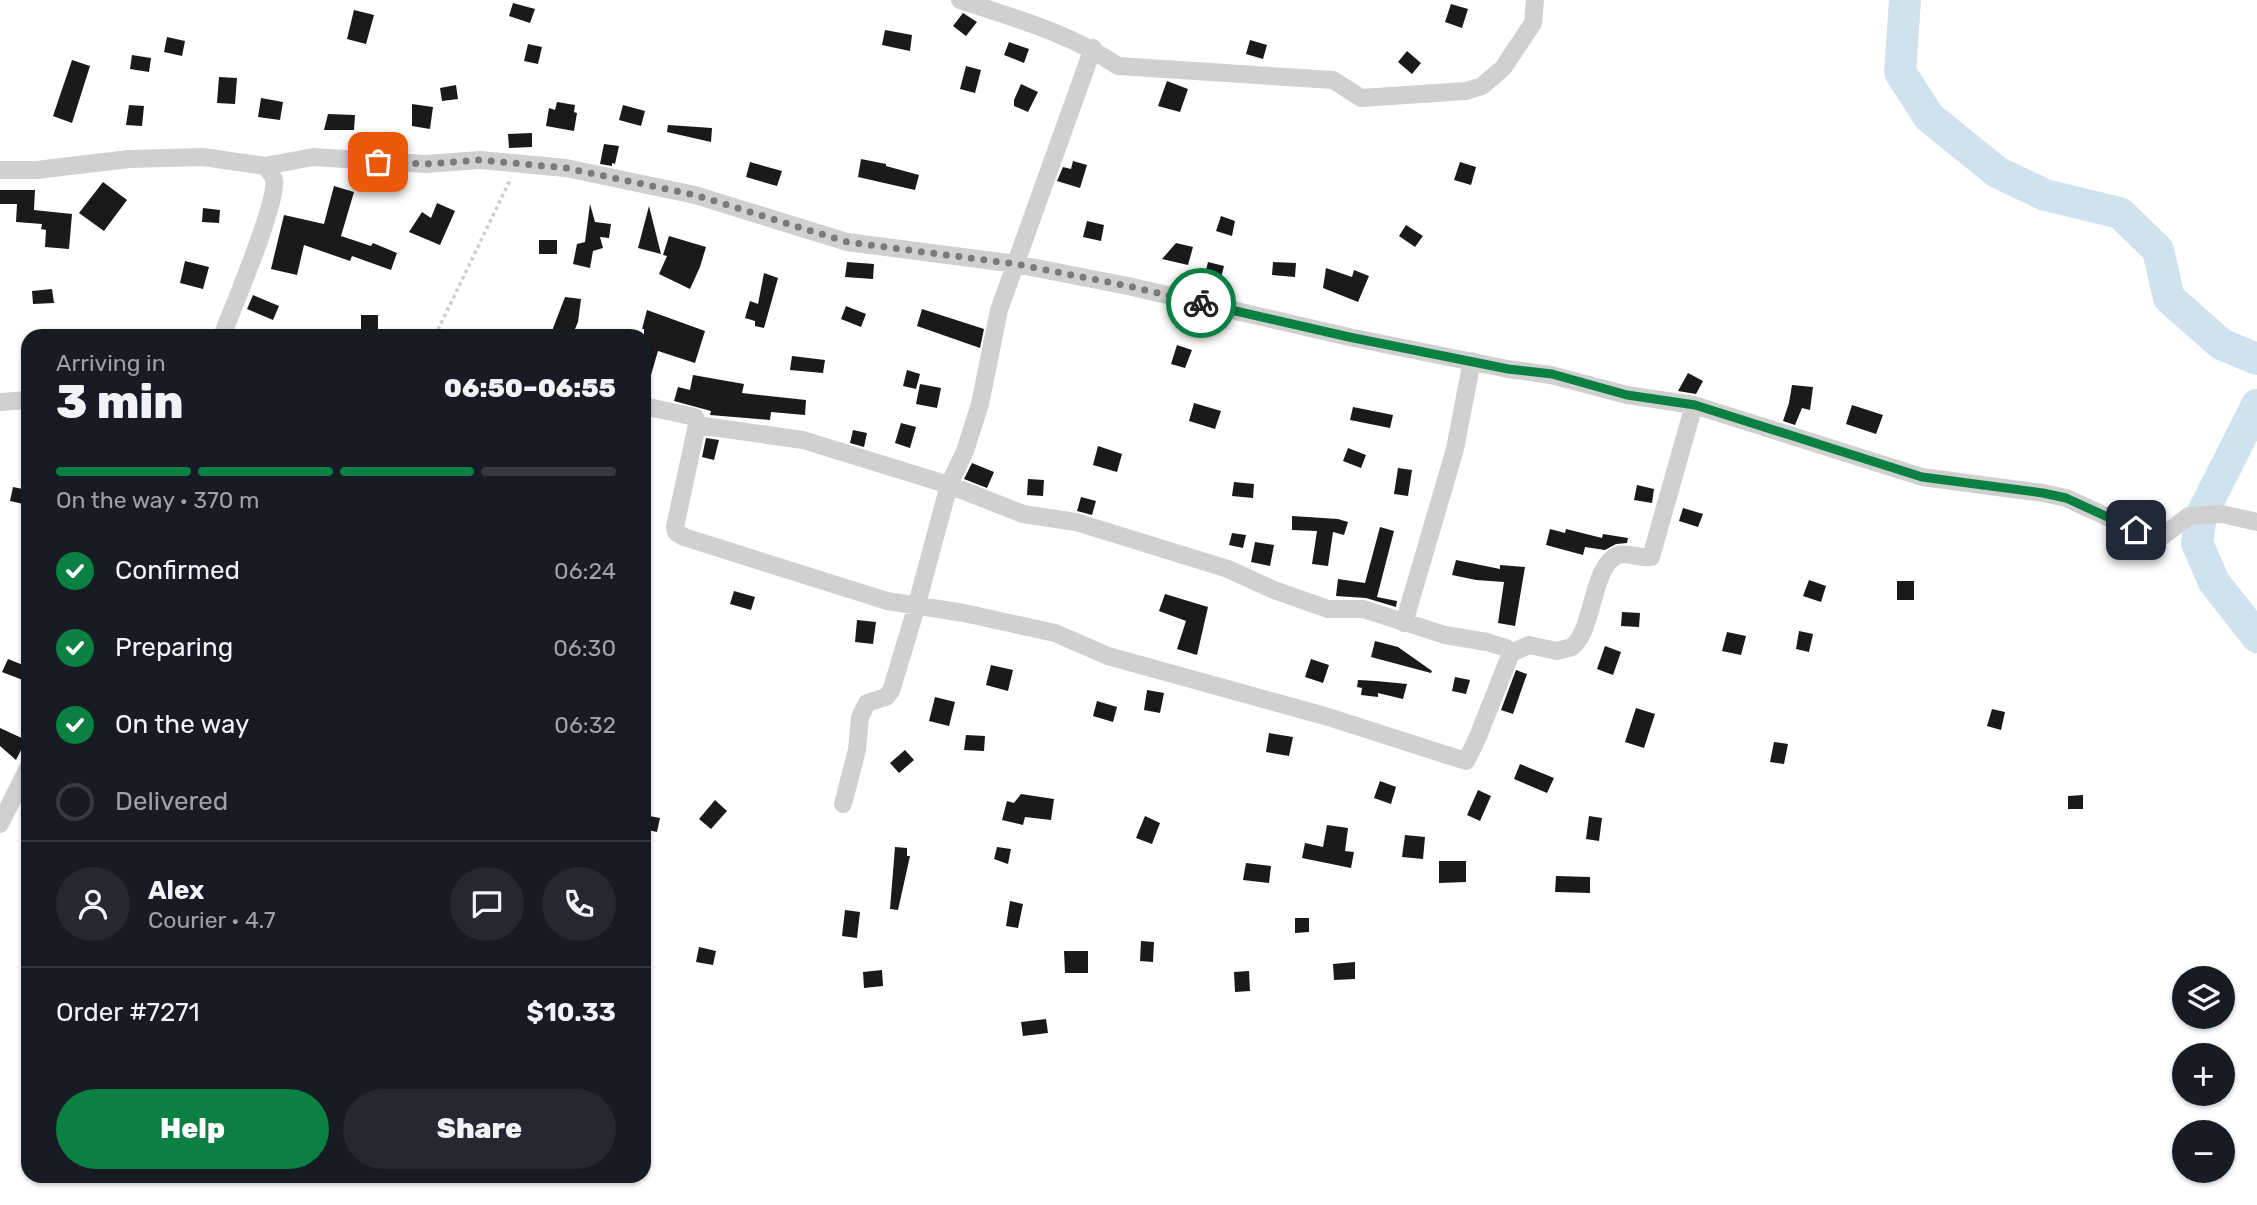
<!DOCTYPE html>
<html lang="en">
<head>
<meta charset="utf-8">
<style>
	:root { --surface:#171b24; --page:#242831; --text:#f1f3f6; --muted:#9ea1a6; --line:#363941; --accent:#0b8043 }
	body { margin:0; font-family:Rubik,sans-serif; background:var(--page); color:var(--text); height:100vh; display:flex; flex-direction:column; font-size:26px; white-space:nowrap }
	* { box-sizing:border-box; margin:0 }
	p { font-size:23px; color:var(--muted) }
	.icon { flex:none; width:38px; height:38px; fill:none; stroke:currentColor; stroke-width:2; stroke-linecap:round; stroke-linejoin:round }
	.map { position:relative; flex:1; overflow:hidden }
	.sheet { position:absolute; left:21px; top:329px; width:630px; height:854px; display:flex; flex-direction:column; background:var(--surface); border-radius:21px; box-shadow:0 2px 5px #0004 }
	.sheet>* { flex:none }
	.buttons { position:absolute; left:2172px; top:966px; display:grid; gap:14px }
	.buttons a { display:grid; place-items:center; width:63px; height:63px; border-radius:50%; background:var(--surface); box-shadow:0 2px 5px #0004; font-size:35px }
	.pin { position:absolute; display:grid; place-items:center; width:60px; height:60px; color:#fff; margin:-30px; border-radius:14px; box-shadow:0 4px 10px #0006 }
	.courier { position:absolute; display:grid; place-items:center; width:70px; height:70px; margin:-35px; border:5px solid #0b8043; border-radius:50%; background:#fff; color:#222; box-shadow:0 2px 9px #0007 }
	.summary em { font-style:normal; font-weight:800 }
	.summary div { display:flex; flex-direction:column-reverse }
	.summary { display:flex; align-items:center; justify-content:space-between; height:119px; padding:0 35px }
	h1 { font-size:46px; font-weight:800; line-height:52px }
	.bar { display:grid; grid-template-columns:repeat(4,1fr); gap:10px 7px; align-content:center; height:84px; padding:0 35px }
	.bar i { height:9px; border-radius:5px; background:var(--line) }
	.bar .on { background:var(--accent) }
	.bar p { grid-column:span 4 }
	.line { display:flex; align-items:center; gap:18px; padding:0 35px; border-top:2px solid var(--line) }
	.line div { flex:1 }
	.round { display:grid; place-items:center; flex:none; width:74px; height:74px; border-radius:37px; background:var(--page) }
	ol { padding:0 35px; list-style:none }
	li { display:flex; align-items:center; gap:21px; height:77px }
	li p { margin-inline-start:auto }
	li .icon { padding:7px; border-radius:50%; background:var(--accent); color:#fff; stroke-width:4 }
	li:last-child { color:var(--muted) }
	li i { width:38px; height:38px; border:4px solid var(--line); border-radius:50% }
	.action { display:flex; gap:14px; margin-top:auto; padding:14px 35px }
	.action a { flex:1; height:80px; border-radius:42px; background:var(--accent); color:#fff; font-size:28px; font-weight:800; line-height:80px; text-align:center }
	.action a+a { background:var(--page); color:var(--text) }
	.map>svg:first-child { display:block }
</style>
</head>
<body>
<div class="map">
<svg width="2257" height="1205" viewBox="0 0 2257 1205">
	<rect width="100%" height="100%" fill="#fff"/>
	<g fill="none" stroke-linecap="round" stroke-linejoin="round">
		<path stroke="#cfe2ee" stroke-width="32" d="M1905 0 1900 72 1929 117 1997 172 2045 195 2120 213 2158 250 2169 298 2221 344 2257 359
			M2257 405 2201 516 2197 543 2214 582 2257 637"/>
	</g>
	<path fill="#1a1a1a" d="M513 3 535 9 530 23 509 16Z
		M1451 4 1468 9 1462 28 1445 22Z
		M354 10 374 15 366 44 347 39Z
		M963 13 977 22 966 36 953 26Z
		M885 30 912 35 910 51 882 45Z
		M167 37 185 41 182 56 164 52Z
		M1250 40 1267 45 1263 59 1246 54Z
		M1009 42 1029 49 1024 63 1004 55Z
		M528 44 542 47 538 64 524 61Z
		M1407 51 1421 63 1412 74 1398 62Z
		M132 55 151 58 149 72 130 69Z
		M72 60 90 66 72 123 53 116Z
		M966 66 981 70 975 93 960 89Z
		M219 77 237 78 235 104 217 103Z
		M1167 81 1188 89 1180 112 1158 106Z
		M1021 84 1038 92 1028 112 1014 106V100Z
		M456 85 458 99 442 101 440 88Z
		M261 98 283 102 280 120 258 117Z
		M557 102 575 105 574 112 577 113 574 131 546 126 549 108 555 110Z
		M412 104 433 107 430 129 412 126Z
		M129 105 144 106 142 126 126 125Z
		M623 105 645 111 641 126 619 120Z
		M328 114 355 115 354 130H324Z
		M668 125 712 128 711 142 667 132Z
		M532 133V147L509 148 508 134Z
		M604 144 619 146 615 164 612 163V166L600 164Z
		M861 159 886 164V166L919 175 915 190 858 177Z
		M1073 161 1087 165 1080 188 1057 181 1063 167 1071 169Z
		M750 162 782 171 777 186 746 177Z
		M1460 162 1476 167 1471 185 1454 180Z
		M103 182 127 200 104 231 79 213Z
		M334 186 354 192 341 236 371 246 373 243 397 253 391 270 352 256 350 261 304 245 297 275 271 269 284 215 324 224Z
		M0 190H35L34 210 72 214 69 249 45 247 46 230 41 229 42 224 16 222 17 204H0Z
		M437 203 455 211 440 245 409 232 422 212 431 218Z
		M590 204 595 222 611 224 609 238 600 237 603 248 593 251 590 268 573 264 577 244 585 242Z
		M649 206 661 254 638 248Z
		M203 208 220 210 219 223 202 222Z
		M1221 216 1235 221 1232 236 1216 231Z
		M1087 221 1104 225 1101 241 1083 237Z
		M1406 225 1423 236 1415 247 1399 236Z
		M669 236 706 247 700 267 690 289 659 274 667 256 663 255Z
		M539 240H557V254H539Z
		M1176 243 1193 247 1188 265 1162 259Z
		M185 261 209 267 203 289 180 283Z
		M847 262 874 264 873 279 845 277Z
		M1208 262 1224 266 1219 286 1203 282Z
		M1273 262 1296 263 1295 277 1272 275Z
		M1326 268 1352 277 1354 270 1369 276 1358 302 1323 288Z
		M764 273 778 278 764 328 755 326V321L745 318 750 301 758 304Z
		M52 289 54 303 33 304 32 291Z
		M253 295 279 306 273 320 247 309Z
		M565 297 581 299 578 322 572 336H550Z
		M846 306 866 314 861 327 841 319Z
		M922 309 984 329 980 348 917 326Z
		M647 310 705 331 695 363 658 351 648 385 644 384V329H642Z
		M361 315H378V332H361Z
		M1177 345 1192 350 1185 368 1171 364Z
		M792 356 825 360 823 373 790 370Z
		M907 370 920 374 916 389 903 386Z
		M1688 373 1703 381 1696 394 1678 391Z
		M693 375 744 384 742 393 806 400 805 415 771 412 770 420 710 415 711 411 674 401 678 387 690 390Z
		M920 384 941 388 937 408 916 404Z
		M1792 385 1813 387 1810 410 1802 408 1795 425 1783 421 1789 403Z
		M1194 403 1221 411 1215 429 1189 421Z
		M1852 405 1883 415 1876 434 1846 424Z
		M1353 407 1393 415 1390 428 1350 420Z
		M901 423 916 427 910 448 895 443Z
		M853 430 867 433 864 447 850 443Z
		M706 438 719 440 714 460 702 457Z
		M1098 446 1122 454 1117 472 1093 465Z
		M1348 448 1366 455 1361 468 1343 461Z
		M972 463 994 472 987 488 964 479Z
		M1398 468 1412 470 1408 496 1394 494Z
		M1028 479 1044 480 1043 496 1027 495Z
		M1234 482 1254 484 1253 498 1232 496Z
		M1637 485 1654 489 1652 503 1634 500Z
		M13 487 28 490V505L10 501Z
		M1081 497 1096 501 1092 515 1077 511Z
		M1683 508 1703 514 1698 527 1679 521Z
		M1292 516 1338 519 1348 522 1344 535 1333 532 1328 566 1312 564 1317 531 1292 530Z
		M1380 527 1394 531 1377 597 1397 601 1396 607 1366 598 1336 596 1338 579 1365 583Z
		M1550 529 1565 533 1566 529 1602 538 1603 534 1628 538 1627 543 1616 544 1605 550 1585 547 1583 555 1546 545Z
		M1232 533 1246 535 1243 548 1229 545Z
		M1255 542 1274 545 1270 566 1251 562Z
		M1456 560 1500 569V565L1525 567 1515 626 1498 623 1504 582 1476 580 1452 575Z
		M1809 580 1826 586 1821 602 1803 596Z
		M1897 581H1914V600H1897Z
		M734 591 755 597 751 610 730 604Z
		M1165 594 1208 607 1197 655 1177 649 1186 621 1159 611Z
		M1622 612 1640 613 1639 627 1621 626Z
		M857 620 876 622 873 644 855 642Z
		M1799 631 1813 634 1809 652 1796 649Z
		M1727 632 1746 636 1741 655 1722 651Z
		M1375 641 1398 647 1432 671 1431 673 1371 657Z
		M1605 646 1621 652 1613 675 1597 669Z
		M8 659 28 667V682L2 672Z
		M1311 659 1329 665 1323 683 1305 677Z
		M991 665 1013 670 1008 691 986 685Z
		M1516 670 1527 674 1513 714 1501 710Z
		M1455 677 1470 680 1466 694 1452 691Z
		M1358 680 1376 681 1407 684 1403 699 1378 693V697L1361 695 1362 688 1357 687Z
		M1147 690 1164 693 1160 713 1144 710Z
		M935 697 955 702 949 726 929 721Z
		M1097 701 1117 707 1113 722 1093 716Z
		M1636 708 1655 714 1644 748 1625 742Z
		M1992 709 2005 712 2001 730 1987 726Z
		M0 728 26 740 16 760 0 746Z
		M1269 733 1293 737 1289 756 1266 752Z
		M966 735 985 736 984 751 964 750Z
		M1774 742 1788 744 1784 764 1770 762Z
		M905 750 914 760 899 773 890 763Z
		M1520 764 1554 778 1547 793 1514 779Z
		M1380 781 1396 787 1391 804 1374 798Z
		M1478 790 1491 796 1480 821 1467 815Z
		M1021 794 1054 799 1051 820 1025 817 1023 825 1002 820 1007 801 1014 803Z
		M2083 795V809H2068V796Z
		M715 800 727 811 711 829 699 819Z
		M644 815 660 818 657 832 644 829Z
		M1145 816 1160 823 1152 844 1136 838Z
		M1589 816 1602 818 1599 841 1586 839Z
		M1327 825 1348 828 1345 851 1354 852 1351 868 1302 858 1305 843 1323 847Z
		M1405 835 1425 837 1423 859 1402 857Z
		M895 847 907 848V856H910L898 910 890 909Z
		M997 847 1011 849 1008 864 994 859Z
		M1439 861H1466V882L1439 883Z
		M1246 863 1271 866 1269 883 1243 880Z
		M1556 876 1590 877V893L1555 892Z
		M1010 901 1023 904 1018 928 1006 926Z
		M845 910 860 912 857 938 842 936Z
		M1295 918H1309V932L1295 933Z
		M1141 941 1154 942 1153 962 1140 961Z
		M699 947 716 951 713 965 696 962Z
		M1064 951H1088V973H1065Z
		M1355 962V979L1334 980 1333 964Z
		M882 970 883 986 864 988 863 972Z
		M1249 971 1250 991 1235 992 1234 972Z
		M1046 1019 1048 1033 1023 1036 1021 1022Z"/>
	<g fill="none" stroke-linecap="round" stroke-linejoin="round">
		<path stroke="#cdcdcd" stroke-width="3.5" stroke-dasharray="3.5 3.5" stroke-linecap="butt" d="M435 336 511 178"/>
		<path stroke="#d0d0d0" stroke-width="18" d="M960 0C1016 19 1068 32 1118 66L1333 80 1361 98 1466 91 1482 86 1503 68 1533 23 1535 0
			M0 170H37L129 159 203 157 265 166 313 157 426 164 480 160 566 168 695 195 847 242 1016 264 1128 286 1349 337 1508 369 1551 375 1627 395 1694 405 1922 477 2043 493 2066 498 2136 530 2164 535 2189 516 2222 514 2257 522
			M222 336C232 310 278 202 274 180 273 175 268 170 265 166
			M0 402 28 400
			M644 406 695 417 697 425 675 527 676 532 684 537 887 601 964 613 1055 633 1108 656 1325 716 1466 761 1477 739 1511 653 1529 645 1557 651 1572 647C1595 628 1591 566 1618 555 1629 552 1640 559 1651 557L1694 405
			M697 425 803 440 949 485 1023 514 1076 522 1228 569 1274 590 1328 609H1363L1445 635 1487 642 1506 648 1511 653
			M1404 623 1455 449 1472 361
			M843 804 857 750 860 717 867 703 886 697 891 691 914 615 949 485 965 451 980 404 999 310 1093 48
			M0 824 28 768"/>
	</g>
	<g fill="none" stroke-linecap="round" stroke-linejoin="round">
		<path stroke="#7a7a7a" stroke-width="7" stroke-dasharray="0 12.6" d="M378 162 426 164 480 160 566 168 695 195 847 242 1016 264 1128 286 1201 303"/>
		<path stroke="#0b8043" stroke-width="9" d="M1201 303 1349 337 1508 369 1552 374 1627 395 1695 405 1922 477 2043 493 2066 498 2136 530"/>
	</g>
</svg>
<div class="buttons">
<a><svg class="icon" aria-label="layers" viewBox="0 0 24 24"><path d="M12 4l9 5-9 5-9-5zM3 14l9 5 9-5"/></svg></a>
<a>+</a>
<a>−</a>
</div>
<div class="pin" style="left:378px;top:162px;background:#ea580c"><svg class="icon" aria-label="bag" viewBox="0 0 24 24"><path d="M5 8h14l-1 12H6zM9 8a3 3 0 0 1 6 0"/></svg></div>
<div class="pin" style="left:2136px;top:530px;background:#1f2937"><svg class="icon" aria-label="home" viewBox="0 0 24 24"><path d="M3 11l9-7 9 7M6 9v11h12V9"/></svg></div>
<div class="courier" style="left:1201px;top:303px"><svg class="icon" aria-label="bike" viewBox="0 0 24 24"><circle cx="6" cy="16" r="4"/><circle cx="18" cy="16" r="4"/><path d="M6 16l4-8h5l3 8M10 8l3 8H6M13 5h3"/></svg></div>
<section class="sheet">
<div class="summary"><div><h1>3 min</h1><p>Arriving in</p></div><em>06:50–06:55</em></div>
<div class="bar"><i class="on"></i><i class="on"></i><i class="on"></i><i></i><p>On the way · 370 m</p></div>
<ol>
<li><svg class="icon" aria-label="check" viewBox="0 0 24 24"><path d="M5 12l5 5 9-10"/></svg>Confirmed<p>06:24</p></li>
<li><svg class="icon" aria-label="check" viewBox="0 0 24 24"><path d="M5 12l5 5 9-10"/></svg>Preparing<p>06:30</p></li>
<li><svg class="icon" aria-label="check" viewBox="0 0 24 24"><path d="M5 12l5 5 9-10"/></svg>On the way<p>06:32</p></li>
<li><i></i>Delivered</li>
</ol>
<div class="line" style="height:126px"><a class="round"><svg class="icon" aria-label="person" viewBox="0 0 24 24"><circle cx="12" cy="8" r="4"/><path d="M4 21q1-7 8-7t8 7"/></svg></a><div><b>Alex</b><p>Courier · 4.7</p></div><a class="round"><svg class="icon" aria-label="chat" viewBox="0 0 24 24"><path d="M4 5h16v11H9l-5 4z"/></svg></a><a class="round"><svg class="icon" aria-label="phone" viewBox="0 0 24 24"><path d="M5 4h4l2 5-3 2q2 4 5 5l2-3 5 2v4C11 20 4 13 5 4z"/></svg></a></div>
<div class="line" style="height:91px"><div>Order #7271</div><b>$10.33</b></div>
<div class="action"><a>Help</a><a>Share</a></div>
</section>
</div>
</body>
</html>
